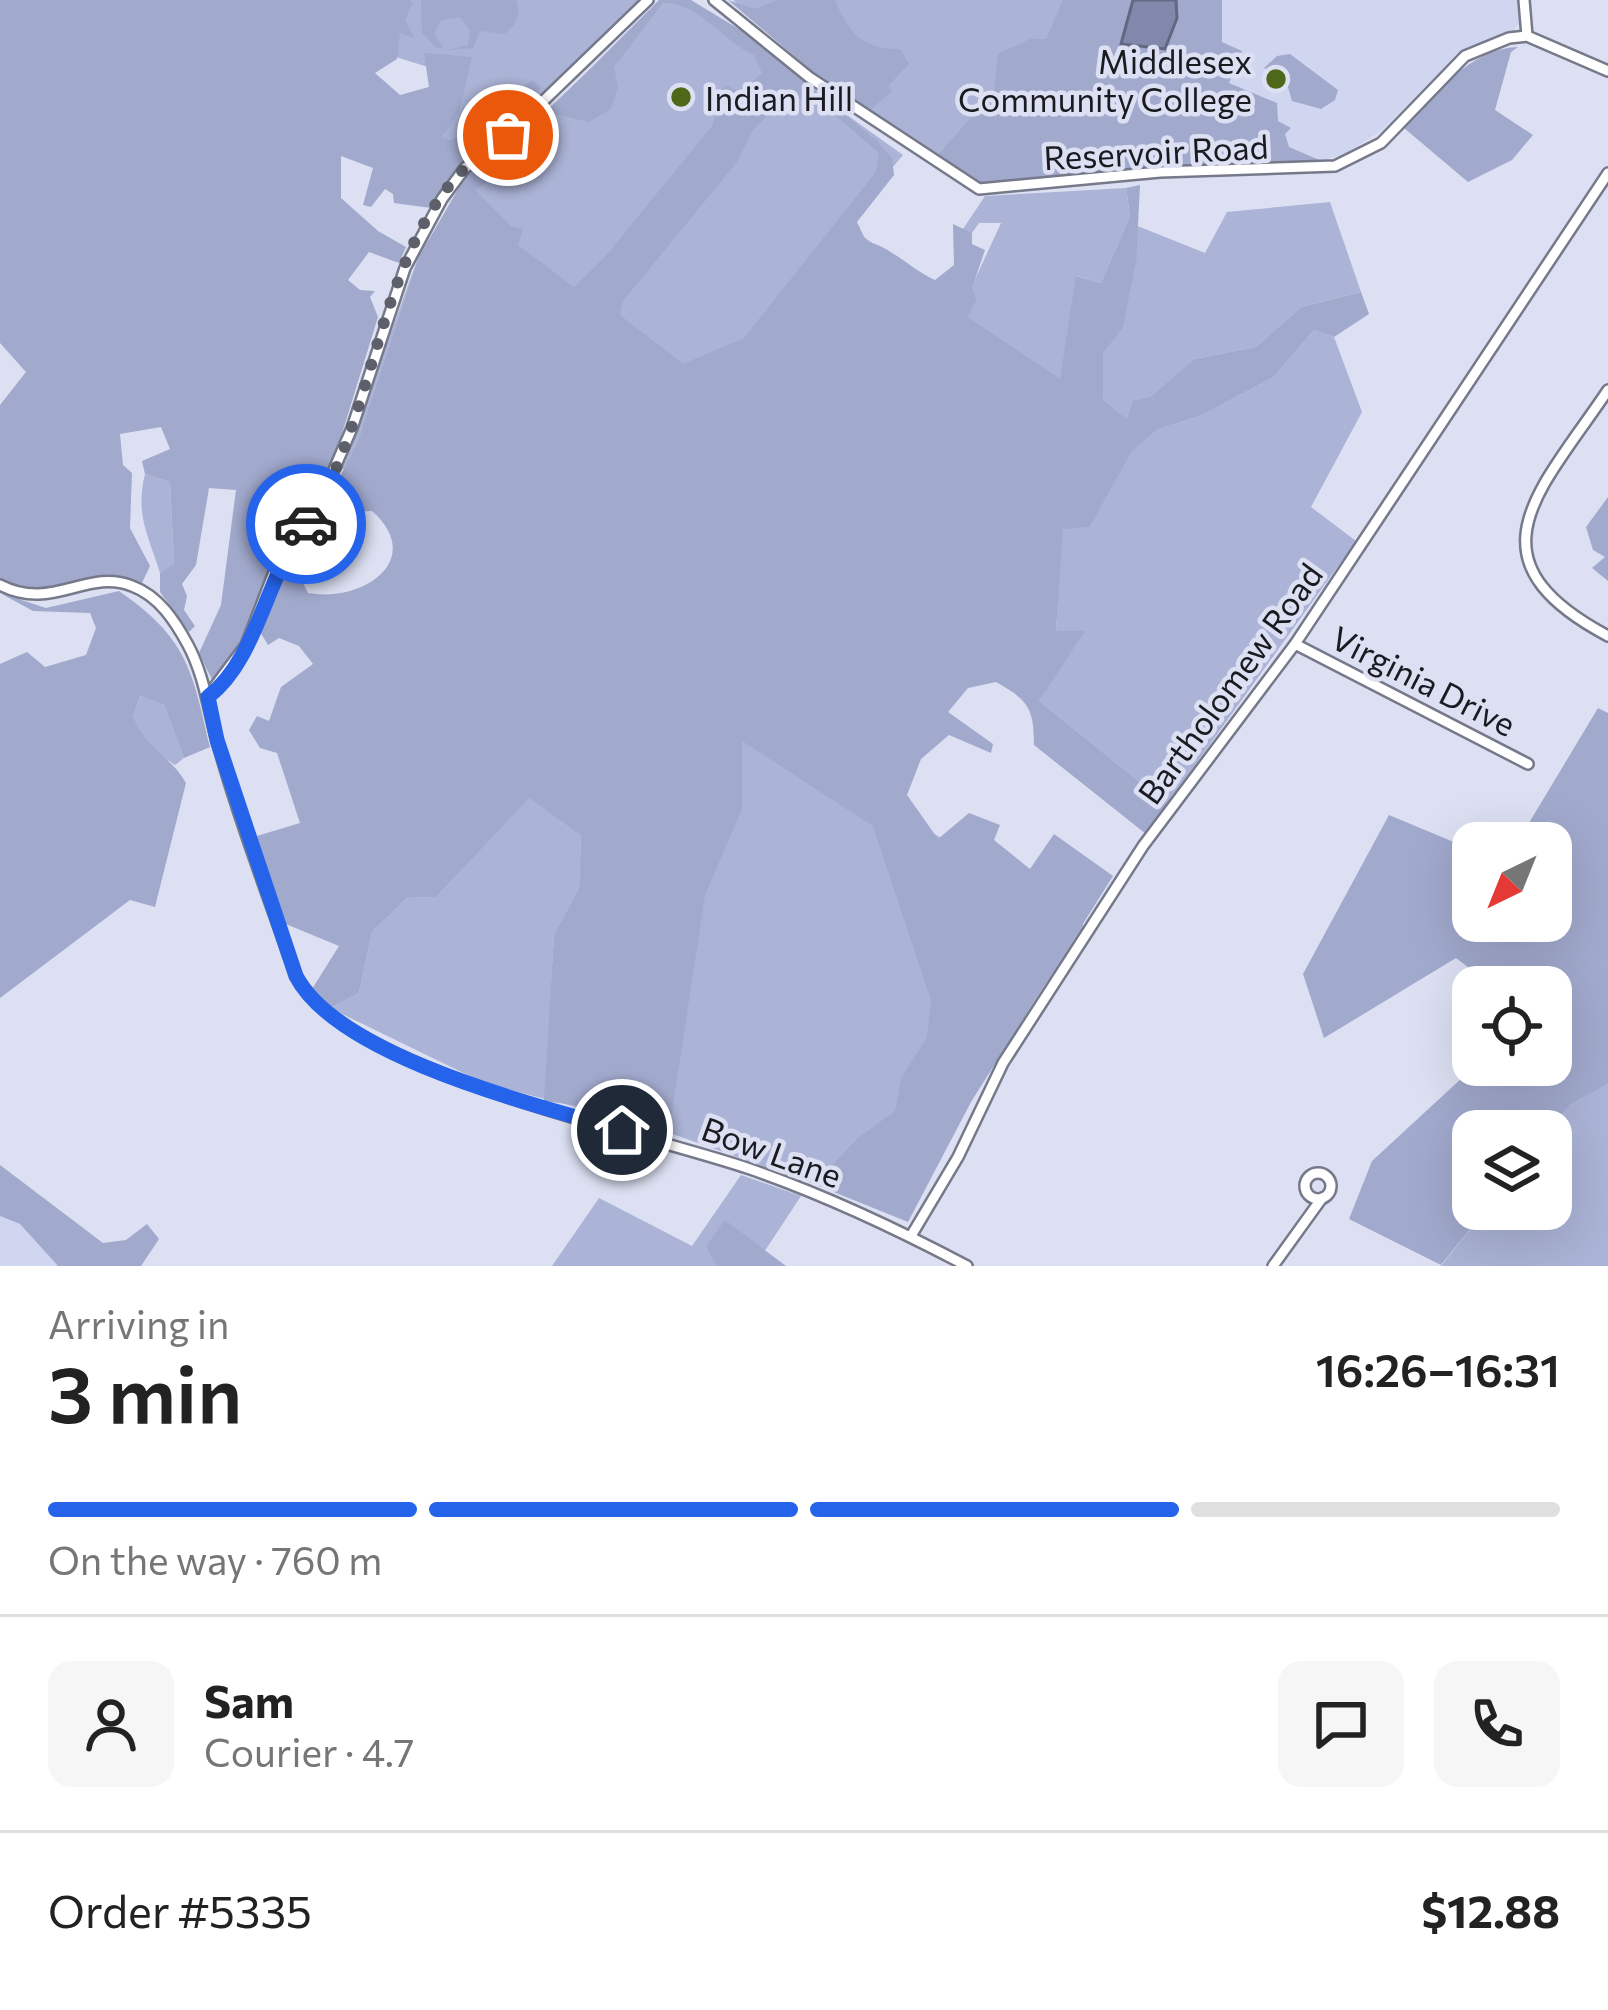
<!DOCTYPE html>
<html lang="en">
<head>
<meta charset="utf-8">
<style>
	:root { --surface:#fff; --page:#f6f6f6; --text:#222; --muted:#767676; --line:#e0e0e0; --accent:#2563eb }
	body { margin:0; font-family:Commissioner,sans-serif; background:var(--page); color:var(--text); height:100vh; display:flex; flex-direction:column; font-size:45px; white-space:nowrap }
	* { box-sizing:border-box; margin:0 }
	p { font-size:39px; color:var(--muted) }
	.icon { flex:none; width:66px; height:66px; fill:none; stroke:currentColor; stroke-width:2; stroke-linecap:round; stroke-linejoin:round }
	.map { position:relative; height:1266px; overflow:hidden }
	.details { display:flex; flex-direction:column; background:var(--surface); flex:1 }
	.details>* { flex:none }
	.needle { width:78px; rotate:223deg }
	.buttons { position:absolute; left:1452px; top:822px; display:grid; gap:24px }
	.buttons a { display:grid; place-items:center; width:120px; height:120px; border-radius:24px; background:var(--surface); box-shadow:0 12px 48px #0002; font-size:60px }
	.pin { position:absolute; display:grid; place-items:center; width:102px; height:102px; color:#fff; margin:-51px; border:6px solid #fff; border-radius:50%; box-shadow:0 3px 12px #0007 }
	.courier { position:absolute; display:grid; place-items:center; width:120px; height:120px; margin:-60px; border:9px solid #2563eb; border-radius:50%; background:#fff; color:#222; box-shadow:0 3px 15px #0007 }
	.summary em { font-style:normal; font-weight:600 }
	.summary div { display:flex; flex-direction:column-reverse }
	.summary { display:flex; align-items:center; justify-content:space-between; height:204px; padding:0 48px }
	h1 { font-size:78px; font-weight:600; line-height:90px }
	.bar { display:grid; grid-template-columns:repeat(4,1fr); gap:18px 12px; align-content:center; height:144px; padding:0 48px }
	.bar i { height:15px; border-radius:9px; background:var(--line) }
	.bar .selected { background:var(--accent) }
	.bar p { grid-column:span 4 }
	.line { display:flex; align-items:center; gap:30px; padding:0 48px; border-top:3px solid var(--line) }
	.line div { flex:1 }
	.round { display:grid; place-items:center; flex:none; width:126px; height:126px; border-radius:24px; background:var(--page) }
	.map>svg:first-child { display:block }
</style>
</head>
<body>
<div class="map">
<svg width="1608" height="1266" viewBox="0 0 1608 1266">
	<rect width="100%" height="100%" fill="#dce0f2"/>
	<path fill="#d1d6f0" d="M1133 0H1517L1520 23 1513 31 1463 49 1381 131 1343 155 1308 163 1143 172Z
		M0 1216 20 1224 58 1266H0Z"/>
	<path fill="#abb3d6" d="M214 0H643L518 121 531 100 513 94 451 140 441 137 459 113 466 79Z
		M664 0H686L903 155 846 223 967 316 977 301 971 288 1001 223H979L972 233 963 229 985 196 1126 188 1130 216 1101 283 1077 276 1103 411 1156 430 1202 415 1274 377 1314 330 1334 337 1362 412 1311 507 1356 541 1167 804 1039 701 1083 631H1056L1062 528 1090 527 1122 467 1081 491 873 796 1086 927 1014 1028 814 1184 647 1125 486 1084 330 1008 359 993 372 932 407 898 436 897 528 797 581 836 579 888 554 934 545 1096 678 900 518 578 342 468 419 255 458 193Z
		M733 0H1133L936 157 869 111 872 108Z
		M1330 202 1361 292 1301 307 1256 347 1194 359 1128 420 1103 399V354L1123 326 1136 265 1135 225 1205 253 1227 212Z
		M145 474 170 482 174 565 160 573C148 534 135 515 145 474Z
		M140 696 164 705 184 758 175 765 142 742 133 716Z
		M1608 1084V1266H1441L1486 1209H1551L1549 1131 1570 1105Z
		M741 1175 801 1196 755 1266H552L599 1198 692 1246Z"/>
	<path fill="#a1a9cd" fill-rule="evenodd" d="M0 0H408L413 2 405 20 414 38 400 33 397 59 375 73 400 95 429 87 424 53 472 57 459 113 442 137 451 140 532 80 541 87C506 131 462 161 431 208L394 203 393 194 385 189 371 207 363 205 373 168 341 156V198L378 231 406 247 399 263 369 252 348 280 360 290 375 291 370 297 378 317 339 443 305 514 276 554 249 628 217 690 199 653 221 605 236 490 209 488 196 565 182 584 187 596 184 610 195 626 189 632 160 592V573L174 564 170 482 145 474 142 461 170 449 161 427 120 434 123 465 132 473 130 528 150 566 141 585C81 562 62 606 0 579V405L26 372 0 343Z
		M421 0H516C522 14 516 26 504 34L480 31 473 48 447 50 468 45 470 31 460 17 441 20 434 33 443 48H436L422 33Z
		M659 0H691L747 34 876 140 892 158 894 175 857 222 866 241C893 248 909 268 935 280L954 265 953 224 972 233V244L985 250 972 288 977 301 967 317 1060 379 1076 276 1101 283 1130 216 1126 188 1140 185 1136 265 1123 327 1103 354V399L1127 419 1133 401 1151 397 1194 359 1256 347 1301 307 1361 292 1369 314 1334 337 1314 330 1274 377 1202 415 1156 430 1131 452 1090 527 1063 529 1056 631H1085L1039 701 1167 804 1146 834 1034 745C1034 708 1028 700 996 682L968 688 948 712 993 744 991 753 949 735 921 759 907 795 938 839 969 813 1000 825 994 840 1030 869 1054 834 1113 876 971 1102 908 1222 814 1184 858 1138 895 1111 901 1078 927 1038 931 1000 873 826 742 741V809L705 895 669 1132 598 1108 544 1101 554 934 579 888 581 836 529 798 436 897 407 898 372 932 359 993 330 1008 312 989 339 946 281 922 257 836 300 823 277 753 260 748 249 730 257 716 269 721 281 687 313 664 299 646 279 638 268 645 257 627 273 582 317 520 358 442 419 257 465 177 557 102ZM663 3C697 1 724 42 754 55L762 73 739 93 727 85 710 99 717 111 712 126 605 257 574 287 518 245 523 229 511 226 475 190 490 180 499 157 513 150 547 112 589 122 611 109 618 87 614 67ZM785 98 819 101 879 153 876 172 744 338 683 364 620 315 623 301 737 162 753 130ZM372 511C426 559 364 603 308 593L297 570 333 513Z
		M728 0 755 9 777 0H835C848 32 863 50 900 49L909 64 888 86 892 91 869 111 825 82Z
		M1063 0H1222V42L1242 51 1229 83 1277 103 1278 121 1291 128 1285 134 1289 147 1324 162 978 184 936 157 994 92 998 54 1030 39H1046Z
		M1518 47 1511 52 1495 110 1533 135 1512 160 1468 182 1404 128C1436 94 1469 49 1518 47Z
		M1290 54 1338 90 1335 100 1321 109 1292 101 1286 80 1264 68 1277 56Z
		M1608 497V581L1592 568 1605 557 1593 550 1586 527Z
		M119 591C188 639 192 670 210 747L184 758 164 705 140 696 133 716C144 747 170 755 186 783L155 907 130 900 0 998V664L27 652 45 667 86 655 96 628 90 613 33 611 0 593 46 608Z
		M1598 708 1608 713V1084L1570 1105 1549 1131H1473V1209H1486L1441 1265 1349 1219 1372 1161 1476 1065H1551V987H1494L1456 958 1324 1038 1303 974 1389 815 1473 850V921H1551V843H1517Z
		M0 1165 103 1243 126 1240 147 1224 159 1239 141 1266H58L20 1224 0 1216Z
		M725 1220 786 1266H717L706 1246Z"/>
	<path fill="#8188ab" stroke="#626782" stroke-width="3" d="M1133 0H1176L1177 18 1165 49 1121 44Z"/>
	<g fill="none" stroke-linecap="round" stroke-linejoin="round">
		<defs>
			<path id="minor" d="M714 0 809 77 979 189 1160 172 1335 166 1381 143 1465 56 1509 38 1527 36 1608 71
				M1524 0 1527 36
				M1608 390C1540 491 1463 559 1608 636
				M0 585C52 612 87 568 132 586 159 596 175 621 188 645 204 675 208 708 217 741 239 820 269 898 296 976 346 1073 643 1132 750 1169 825 1195 897 1229 967 1266
				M1295 644 1528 764
				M207 697 246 645 274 572 329 481 352 428 405 268 442 199 465 168 508 135 648 0
				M1305 1186a13 13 0 1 1 26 0a13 13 0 1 1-26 0Z
				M911 1236 958 1157 1003 1063 1143 846 1295 644 1608 173
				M1273 1266 1322 1198"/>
		</defs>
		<use href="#minor" stroke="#76798a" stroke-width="14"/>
		<use href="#minor" stroke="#fff" stroke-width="9"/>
	</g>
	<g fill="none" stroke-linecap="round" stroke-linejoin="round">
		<path stroke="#5d606a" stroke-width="12" stroke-dasharray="0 21.6" d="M306 524C377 420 375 259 464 169 477 156 494 146 508 135"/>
		<path stroke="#2563eb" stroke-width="15" d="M306 524C266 575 258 659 208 697L217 740 296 976C338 1057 536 1105 622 1130"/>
	</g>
	<g fill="#4e6718" stroke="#dce0f2" stroke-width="4.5">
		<circle cx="1276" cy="79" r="12"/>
		<circle cx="681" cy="97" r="12"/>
	</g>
	<g text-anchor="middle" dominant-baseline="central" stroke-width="9" stroke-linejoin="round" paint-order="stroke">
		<g font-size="33" fill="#191b21" stroke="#dce0f2" text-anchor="end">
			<text x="1252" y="60">Middlesex<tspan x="1252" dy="38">Community College</tspan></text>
			<text x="705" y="97" text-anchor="start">Indian Hill</text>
		</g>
		<g font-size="33" fill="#191b21" stroke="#dce0f2">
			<text transform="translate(1156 151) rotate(-3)">Reservoir Road</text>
			<text transform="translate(1424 680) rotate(27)">Virginia Drive</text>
			<text transform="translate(1229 683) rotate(-54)">Bartholomew Road</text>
			<text transform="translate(772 1151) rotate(20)">Bow Lane</text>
		</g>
	</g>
</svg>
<div class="buttons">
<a><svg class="needle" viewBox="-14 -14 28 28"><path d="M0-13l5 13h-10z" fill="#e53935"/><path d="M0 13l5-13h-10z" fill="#767676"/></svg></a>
<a><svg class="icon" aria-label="locate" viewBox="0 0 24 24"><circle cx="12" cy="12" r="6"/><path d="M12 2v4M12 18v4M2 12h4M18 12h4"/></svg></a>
<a><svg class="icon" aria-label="layers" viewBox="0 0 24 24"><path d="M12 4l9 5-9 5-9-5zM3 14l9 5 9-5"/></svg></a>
</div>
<div class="pin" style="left:508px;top:135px;background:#ea580c"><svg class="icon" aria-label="bag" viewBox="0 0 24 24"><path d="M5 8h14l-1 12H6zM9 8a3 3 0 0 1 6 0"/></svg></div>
<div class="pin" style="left:622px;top:1130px;background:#1f2937"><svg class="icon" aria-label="home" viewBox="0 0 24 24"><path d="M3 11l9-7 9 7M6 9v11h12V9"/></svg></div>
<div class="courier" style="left:306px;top:524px"><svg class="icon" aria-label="car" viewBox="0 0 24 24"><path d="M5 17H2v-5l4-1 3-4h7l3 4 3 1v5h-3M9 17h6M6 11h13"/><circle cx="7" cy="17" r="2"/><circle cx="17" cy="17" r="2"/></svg></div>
</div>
<section class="details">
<div class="summary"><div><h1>3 min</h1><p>Arriving in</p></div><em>16:26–16:31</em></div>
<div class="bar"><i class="selected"></i><i class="selected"></i><i class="selected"></i><i></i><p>On the way · 760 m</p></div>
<div class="line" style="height:216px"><a class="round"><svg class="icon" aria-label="person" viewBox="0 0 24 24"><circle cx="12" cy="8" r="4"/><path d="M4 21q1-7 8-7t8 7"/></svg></a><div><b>Sam</b><p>Courier · 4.7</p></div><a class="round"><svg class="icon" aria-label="chat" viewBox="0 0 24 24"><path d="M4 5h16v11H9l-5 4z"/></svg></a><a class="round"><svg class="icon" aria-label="phone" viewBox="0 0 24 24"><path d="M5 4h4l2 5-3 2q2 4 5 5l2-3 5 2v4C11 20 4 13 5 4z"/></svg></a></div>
<div class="line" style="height:156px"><div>Order #5335</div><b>$12.88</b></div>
</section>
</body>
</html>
